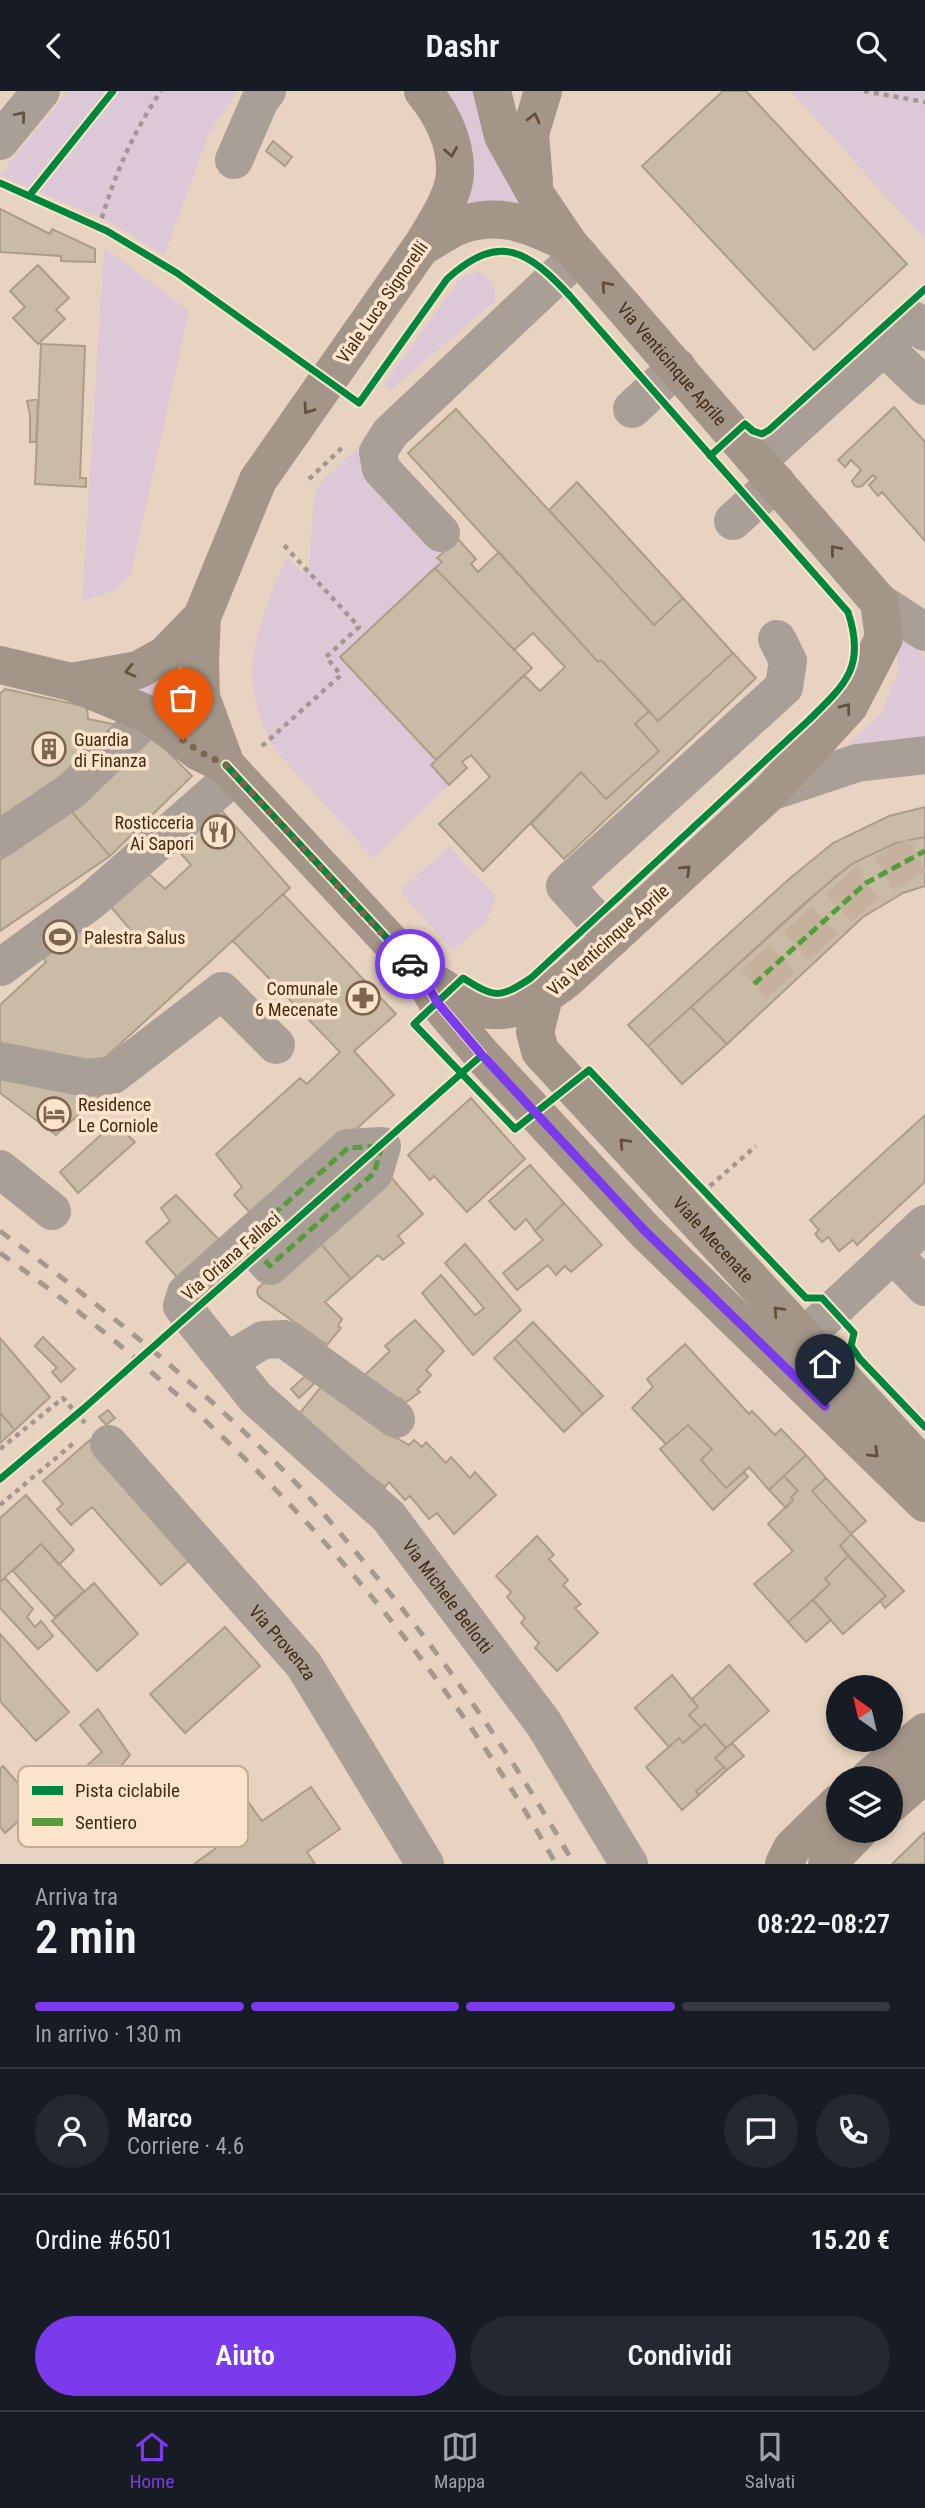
<!DOCTYPE html>
<html lang="it">
<head>
<meta charset="utf-8">
<style>
	:root { --surface:#171b24; --page:#242831; --text:#f1f3f6; --muted:#9ea1a6; --line:#363941; --accent:#7c3aed }
	body { margin:0; font-family:"Roboto Condensed",sans-serif; background:var(--page); color:var(--text); height:100vh; display:flex; flex-direction:column; font-size:26px; white-space:nowrap }
	* { box-sizing:border-box; margin:0 }
	p { font-size:23px; color:var(--muted) }
	.icon { flex:none; width:38px; height:38px; fill:none; stroke:currentColor; stroke-width:2; stroke-linecap:round; stroke-linejoin:round }
	.map { position:relative; height:1773px; overflow:hidden }
	.drawer { display:flex; flex-direction:column; background:var(--surface); flex:1 }
	.drawer>* { flex:none }
	.needle { width:46px; rotate:326deg }
	.buttons { position:absolute; left:826px; top:1584px; display:grid; gap:14px }
	.buttons a { display:grid; place-items:center; width:77px; height:77px; border-radius:50%; background:var(--surface); box-shadow:0 4px 10px #0003; font-size:35px }
	.pin { position:absolute; display:grid; place-items:center; width:60px; height:60px; color:#fff; margin:-72px -30px; border-radius:50% 50% 50% 0; rotate:-45deg; box-shadow:0 0 7px #0007 }
	.pin .icon { rotate:45deg }
	.courier { position:absolute; display:grid; place-items:center; width:70px; height:70px; margin:-35px; border:5px solid #7c3aed; border-radius:50%; background:#fff; color:#222; box-shadow:0 2px 9px #0007 }
	.summary em { font-style:normal; font-weight:600 }
	.summary div { display:flex; flex-direction:column-reverse }
	.summary { display:flex; align-items:center; justify-content:space-between; height:119px; padding:0 35px }
	h1 { font-size:46px; font-weight:600; line-height:52px }
	.bar { display:grid; grid-template-columns:repeat(4,1fr); gap:10px 7px; align-content:center; height:84px; padding:0 35px }
	.bar i { height:9px; border-radius:5px; background:var(--line) }
	.bar .current { background:var(--accent) }
	.bar p { grid-column:span 4 }
	.line { display:flex; align-items:center; gap:18px; padding:0 35px; border-top:2px solid var(--line) }
	.line div { flex:1 }
	.round { display:grid; place-items:center; flex:none; width:74px; height:74px; border-radius:37px; background:var(--page) }
	.button { display:flex; gap:14px; margin-top:auto; padding:14px 35px }
	.button a { flex:1; height:80px; border-radius:42px; background:var(--accent); color:#fff; font-size:28px; font-weight:600; line-height:80px; text-align:center }
	.button a+a { background:var(--page); color:var(--text) }
	header { display:flex; justify-content:space-between; align-items:center; height:91px; padding:0 35px; background:var(--surface); font-size:32px; font-weight:600 }
	.menu { display:flex; justify-content:space-around; align-items:center; height:98px; border-top:2px solid var(--line); background:var(--surface); font-size:19px; color:var(--muted) }
	.menu a { display:grid; justify-items:center; gap:4px }
	.menu .current { color:var(--accent) }
	.map>svg:first-child { display:block }
</style>
</head>
<body>
<header><svg class="icon" aria-label="back" viewBox="0 0 24 24"><path d="M15 5l-7 7 7 7"/></svg>Dashr<svg class="icon" aria-label="search" viewBox="0 0 24 24"><circle cx="10" cy="10" r="6"/><path d="M15 15l6 6"/></svg></header>
<div class="map">
<svg width="925" height="1773" viewBox="0 0 925 1773">
	<rect width="100%" height="100%" fill="#e7d3c0"/>
	<path fill="#ddc8d8" d="M68 0H237L208 45 164 164 110 131 0 84Z
		M445 0H479L532 126 467 124C473 78 477 38 445 0Z
		M791 0H925V149Z
		M104 156 189 220 131 483 114 500 82 510Z
		M477 181 483 182 494 193 495 210 392 298H388L385 295 386 291 462 185Z
		M542 184 381 341 446 459 438 466 442 471 340 566 436 669 431 674 449 694 373 767 276 660C232 584 257 538 287 465L302 481 309 474 314 407 316 398 322 390Z
		M897 542 925 566V651L835 666 881 623 898 581Z
		M188 560 203 651 119 598Z
		M449 755 496 806 486 830 453 860 400 800Z"/>
	<path fill="#c9bba5" stroke="#ac9d86" stroke-width="2" d="M723 0H746L907 173 814 259 642 75Z
		M273 50 292 66 285 75 266 60Z
		M0 118 50 143 52 138 95 158V171L61 170V165L0 161Z
		M38 174 69 207 56 219 65 228 38 253 13 227 25 216 10 200Z
		M41 253 85 255 80 387H86V396L35 393Z
		M38 308 36 351H30V324L27 310Z
		M894 316 925 351V450L882 401 878 405 869 394 876 387 873 384 862 395 857 396 854 394 852 390 861 379 851 369 845 376 838 369Z
		M456 318 654 534 683 507 733 562 658 630 601 569 598 571 408 362Z
		M577 391 683 507 654 534 549 419Z
		M458 448 476 468 471 473 478 481 499 461 598 571 601 569 649 620 635 633 659 660 606 708 581 681 483 780 439 733 490 686 471 664 462 671 467 677 449 694 431 674 524 584 540 600 565 576 533 542 514 559 435 477 442 471 437 467Z
		M435 477 532 577 436 669 340 566Z
		M733 562 756 587 564 768 531 733 581 681 606 708 659 660 635 633 649 620 658 630Z
		M5 598 87 616 88 628 123 635 74 682 0 729V603Z
		M147 640 192 685 110 765 71 720Z
		M214 711 290 797 94 977 0 960V914L46 871 43 866 81 831 105 857 130 838 105 809 142 777 165 798 191 774 170 750Z
		M925 716V746L896 752 853 772 836 785 648 955 628 934 788 789 833 752 889 725Z
		M71 720 110 765 0 840V769Z
		M925 746V795L903 802 863 826 727 953 691 916 807 810 853 772 896 752Z
		M283 803 396 923 354 960 394 1004 256 1128 234 1104 242 1096 216 1063 300 987 307 993 340 961 233 850Z
		M691 916 727 953 682 993 648 955Z
		M0 980 106 999 56 1044 0 1002Z
		M471 1007 525 1068 467 1121 434 1085 430 1089 408 1064Z
		M925 1024V1091L857 1154 853 1149 839 1160 828 1146 822 1151 815 1143 819 1139 810 1129Z
		M114 1032 135 1051 78 1102 60 1081Z
		M530 1074 564 1112 535 1140 526 1128 515 1139 489 1110Z
		M389 1084 423 1123 398 1145 404 1152 383 1169 378 1164 351 1188 316 1147Z
		M176 1104 224 1154 182 1192 146 1151 170 1130 161 1117Z
		M564 1112 602 1154 571 1181 565 1175 556 1184 548 1174 517 1199 503 1182 543 1149 535 1140Z
		M316 1147 351 1188 325 1211 342 1228 338 1235 341 1237 327 1254 259 1206 257 1201 258 1197Z
		M465 1153 521 1219 473 1264 422 1202 441 1184 475 1224 484 1217 445 1172Z
		M415 1229 444 1260 426 1279 431 1284 417 1299 420 1301 405 1312 400 1307 395 1310 364 1285 390 1260 385 1255Z
		M533 1231 603 1305 583 1323 515 1248Z
		M43 1246 75 1278 61 1291 52 1281 57 1277 35 1255Z
		M0 1247 50 1306 15 1339 0 1322Z
		M515 1248 583 1323 564 1341 494 1267Z
		M685 1253 749 1323 752 1320 775 1344 781 1338 806 1364 769 1399 749 1376 726 1397 701 1369 712 1358 688 1334 666 1353 632 1317 653 1296 647 1288Z
		M312 1279 391 1344 409 1354 414 1349 422 1356 426 1351 446 1372 451 1366 470 1387 475 1381 496 1404 454 1443 437 1422 429 1428 410 1405 405 1409 389 1391 385 1396 295 1328 321 1296 316 1291 299 1307 291 1298Z
		M108 1319 115 1327 106 1334 99 1326Z
		M0 1322 15 1339 0 1352Z
		M688 1334 712 1358 701 1369 726 1397 744 1381 748 1386 713 1419 660 1358Z
		M90 1349 194 1465 161 1494 92 1416 71 1434 57 1418 63 1413 43 1390Z
		M806 1364 826 1387 812 1400 851 1443 840 1455 848 1465 825 1488 830 1493 788 1531 754 1493 793 1460 768 1433 793 1409 791 1406 798 1400 784 1385Z
		M784 1385 798 1400 791 1406 793 1409 786 1417 769 1399Z
		M826 1387 866 1430 851 1443 812 1400Z
		M26 1404 74 1459 59 1474 41 1453 0 1491V1427Z
		M851 1443 904 1500 885 1517 880 1509 886 1505 840 1455Z
		M537 1445 554 1464 549 1468 568 1489 563 1494 581 1513 575 1517 598 1542 557 1580 535 1557 539 1552 521 1532 525 1527 507 1506 511 1501 496 1485Z
		M41 1453 84 1500 55 1526 13 1480Z
		M848 1465 886 1505 843 1543 813 1509 830 1493 825 1488Z
		M5 1487 33 1518 27 1526 35 1536 41 1530 53 1545 38 1558 0 1517V1491Z
		M94 1492 138 1543 97 1580 52 1530Z
		M813 1509 831 1529 806 1551 788 1531Z
		M225 1536 260 1575 185 1642 150 1603Z
		M0 1543 69 1621 36 1650 0 1610Z
		M729 1574 769 1620 726 1657 705 1633 701 1637 689 1624 698 1616 692 1608Z
		M672 1584 698 1616 689 1624 701 1637 683 1652 679 1647 669 1656 635 1617Z
		M98 1618 130 1664 98 1703 70 1730 50 1708 102 1661 80 1634Z
		M705 1633 726 1657 715 1667 724 1676 696 1700 699 1704 682 1719 646 1676 679 1647 683 1652Z
		M732 1652 744 1665 727 1679 715 1667Z
		M3 1675 37 1714 5 1742 0 1736V1678Z
		M724 1676 727 1679 699 1704 696 1700Z
		M311 1696 340 1738 307 1761 315 1773H194L223 1752 205 1728 241 1701 262 1730Z
		M925 1741V1773H892Z"/>
	<g fill="none" stroke-linecap="round" stroke-linejoin="round">
		<path stroke="#c6b19d" stroke-width="38" stroke-dasharray="38 19" stroke-linecap="butt" d="M754 893 866 792 925 760"/>
		<path stroke="#a2988e" stroke-width="4.5" stroke-dasharray="5 5" stroke-linecap="butt" d="M864 0 925 11
			M99 137C113 87 132 43 161 0
			M309 388 345 354
			M262 655 341 584 326 566 359 536 282 452
			M710 1095 756 1055
			M0 1358 63 1307 85 1332
			M0 1414 76 1350"/>
		<g stroke="#a99f96" stroke-width="38">
			<path d="M0 50 41 0"/>
			<path d="M234 69 260 9 267 0"/>
			<path d="M884 256 925 295"/>
			<path d="M632 318 677 276"/>
			<path d="M758 370 913 229 925 241"/>
			<path d="M733 430 776 391"/>
			<path d="M441 442 381 378 378 361 390 342 579 164"/>
			<path d="M879 511 925 541"/>
			<path d="M770 701 857 672 925 664"/>
			<path d="M0 748 71 700 150 624"/>
			<path d="M612 847 565 795 784 596 788 570 777 548"/>
			<path d="M1 876 91 810 235 684"/>
			<path d="M0 970 87 987 113 984 222 900 276 954"/>
			<path d="M0 1078 52 1120"/>
			<path id="s1" d="M246 1148 270 1175 374 1082 382 1055 348 1057 186 1202 182 1215 256 1307 389 1426 544 1633 629 1773"/>
			<path d="M894 1164 925 1196"/>
			<path d="M803 1247 925 1133"/>
			<path d="M228 1270 263 1249 284 1248 396 1328"/>
			<path id="s2" d="M109 1353 304 1574 425 1773"/>
		</g>
		<g stroke="#a39689" stroke-width="38">
			<path d="M423 0C441 22 456 51 455 81 455 104 433 137 421 156L258 389 202 526 200 570 201 606 226 674 423 886 437 911 482 964 645 1140 925 1412"/>
			<path d="M492 0 503 45 536 104 567 150"/>
			<path d="M534 91 530 43 543 0"/>
			<path id="s3" d="M421 156C435 149 450 137 464 133 505 121 532 135 568 152L879 511 884 547 849 615 770 701 568 887C540 910 504 931 468 912 454 905 443 896 429 889"/>
			<path d="M0 574 71 591 150 624 199 661 226 674"/>
			<path d="M71 591 138 579 165 564 202 526"/>
			<path id="s4" d="M544 906 535 941 540 960 925 1377"/>
			<path d="M869 1687 925 1641"/>
			<path d="M891 1713 925 1683"/>
			<path d="M784 1773 792 1757 838 1712"/>
			<path d="M827 1773 859 1740"/>
		</g>
		<path stroke="#a5988c" stroke-width="5" stroke-dasharray="12 12" stroke-linecap="butt" d="M0 1140C98 1213 193 1288 279 1375 308 1403 334 1435 360 1466 441 1562 512 1664 574 1773
			M0 1162C225 1322 421 1532 556 1773"/>
		<path stroke="#549d3c" stroke-width="5" stroke-dasharray="10 5" stroke-linecap="butt" d="M754 893 866 792 925 760
			M382 1055 374 1082 270 1175 246 1148 348 1057Z"/>
		<defs>
			<path id="cycleway" d="M0 92 107 140 177 182 359 312 447 188C500 140 528 160 570 205L848 521C866 575 846 593 809 629L531 887C499 908 495 907 463 887L414 933 515 1038 589 979 806 1207H822L854 1242 851 1255 860 1268 925 1336
				M29 105 113 0
				M710 365 745 333 753 340 762 343 769 339 925 198
				M0 1388 83 1318 482 964 437 911 423 886 226 674"/>
		</defs>
		<use href="#cycleway" stroke="#fbe3cc" stroke-width="11"/>
		<use href="#cycleway" stroke="#00873e" stroke-width="7"/>
	</g>
	<defs><path id="oneway-chevron" d="M-2-3.5L2.5 0L-2 3.5" fill="none" stroke-width="1.6" stroke-linecap="round" stroke-linejoin="round" transform="scale(1.75)"/></defs>
	<use stroke="#665440" href="#oneway-chevron" transform="translate(21 25) rotate(-50)"/>
	<g stroke="#64503c">
		<use href="#oneway-chevron" transform="translate(534 27) rotate(-76)"/>
		<use href="#oneway-chevron" transform="translate(451 61) rotate(80)"/>
		<use href="#oneway-chevron" transform="translate(606 195) rotate(-131)"/>
		<use href="#oneway-chevron" transform="translate(308 318) rotate(125)"/>
		<use href="#oneway-chevron" transform="translate(835 459) rotate(-131)"/>
		<use href="#oneway-chevron" transform="translate(130 580) rotate(167)"/>
		<use href="#oneway-chevron" transform="translate(846 617) rotate(-53)"/>
		<use href="#oneway-chevron" transform="translate(686 779) rotate(-43)"/>
		<use href="#oneway-chevron" transform="translate(624 1052) rotate(-133)"/>
		<use href="#oneway-chevron" transform="translate(778 1220) rotate(-133)"/>
		<use href="#oneway-chevron" transform="translate(874 1362) rotate(44)"/>
	</g>
	<g fill="none" stroke-linecap="round" stroke-linejoin="round">
		<path stroke="#7c664f" stroke-width="7" stroke-dasharray="0 12.6" d="M183 649 200 661 226 674 410 873"/>
		<path stroke="#7c3aed" stroke-width="9" d="M410 873 423 886 437 911 482 964 645 1140 825 1315"/>
	</g>
	<defs>
		<symbol id="building-ring" viewBox="-11 -11 22 22"><circle r="9.5" fill="#fbe3cc" stroke="#7c664f" stroke-width="1.5"/><path d="M-4-6H4V6H1V3H-1V6H-4ZM-2.5-4.3h1.7v1.8h-1.7ZM.8-4.3h1.7v1.8H.8ZM-2.5-1h1.7V.8h-1.7ZM.8-1h1.7V.8H.8Z" fill="#7c664f"/></symbol>
		<symbol id="restaurant-ring" viewBox="-11 -11 22 22"><circle r="9.5" fill="#fbe3cc" stroke="#7c664f" stroke-width="1.5"/><path d="M-5-6h1v4h1v-4h1v4h1v-4h1v5L-1.5 .5V6h-2V.5L-5-1ZM5-6V6H3V1.5H1.5Q1.5-4 5-6Z" fill="#7c664f"/></symbol>
		<symbol id="stadium-ring" viewBox="-11 -11 22 22"><circle r="9.5" fill="#fbe3cc" stroke="#7c664f" stroke-width="1.5"/><path d="M0-5a6.5 5 0 1 0 0 10a6.5 5 0 1 0 0-10ZM-3.5-1.8h7v3.6h-7Z" fill="#7c664f"/></symbol>
		<symbol id="pharmacy-ring" viewBox="-11 -11 22 22"><circle r="9.5" fill="#fbe3cc" stroke="#7c664f" stroke-width="1.5"/><path d="M-2-6h4v4h4v4h-4v4h-4v-4h-4v-4h4Z" fill="#7c664f"/></symbol>
		<symbol id="hotel-ring" viewBox="-11 -11 22 22"><circle r="9.5" fill="#fbe3cc" stroke="#7c664f" stroke-width="1.5"/><path d="M-6-4.5h1.5V1H6V5H4.5V3h-9V5H-6ZM-4 0a1.8 1.8 0 1 1 3.6 0ZM.5 0V-2.5h3Q6-2.5 6 0Z" fill="#7c664f"/></symbol>
	</defs>
	<g fill-rule="evenodd">
		<use href="#building-ring" x="30" y="639" width="38" height="38"/>
		<use href="#restaurant-ring" x="199" y="722" width="38" height="38"/>
		<use href="#stadium-ring" x="41" y="827" width="38" height="38"/>
		<use href="#pharmacy-ring" x="344" y="888" width="38" height="38"/>
		<use href="#hotel-ring" x="35" y="1004" width="38" height="38"/>
	</g>
	<g text-anchor="middle" dominant-baseline="central" stroke-width="7" stroke-linejoin="round" paint-order="stroke">
		<g font-size="18" fill="#422b12" stroke="#fbe3cc">
			<text transform="translate(382 211) rotate(-55)">Viale Luca Signorelli</text>
			<text stroke="none"><textPath href="#s3" startOffset="317">Via Venticinque Aprile</textPath></text>
			<text transform="translate(608 849) rotate(-42)">Via Venticinque Aprile</text>
			<text stroke="none"><textPath href="#s4" startOffset="312">Viale Mecenate</textPath></text>
			<text transform="translate(231 1165) rotate(-41)">Via Oriana Fallaci</text>
			<text stroke="none"><textPath href="#s1" startOffset="864">Via Michele Bellotti</textPath></text>
			<text stroke="none"><textPath href="#s2" startOffset="264">Via Provenza</textPath></text>
		</g>
		<g font-size="18" fill="#422b12" stroke="#fbe3cc" text-anchor="start">
			<text x="74" y="648">Guardia<tspan x="74" dy="21">di Finanza</tspan></text>
			<text x="194" y="731" text-anchor="end">Rosticceria<tspan x="194" dy="21">Ai Sapori</tspan></text>
			<text x="84" y="846">Palestra Salus</text>
			<text x="338" y="897" text-anchor="end">Comunale<tspan x="338" dy="21">6 Mecenate</tspan></text>
			<text x="78" y="1013">Residence<tspan x="78" dy="21">Le Corniole</tspan></text>
		</g>
	</g>
	<rect x="18" y="1675" width="230" height="81" rx="10" fill="#fbe3cc" stroke="#c4ac94" stroke-width="2"/>
	<rect x="32" y="1695" width="31" height="9" fill="#00873e"/>
	<rect x="32" y="1727" width="31" height="8" fill="#549d3c"/>
	<g font-size="19" fill="#422b12">
		<text x="75" y="1706">Pista ciclabile</text>
		<text x="75" y="1738">Sentiero</text>
	</g>
</svg>
<div class="buttons">
<a><svg class="needle" viewBox="-14 -14 28 28"><path d="M0-13l5 13h-10z" fill="#e53935"/><path d="M0 13l5-13h-10z" fill="#9ea1a6"/></svg></a>
<a><svg class="icon" aria-label="layers" viewBox="0 0 24 24"><path d="M12 4l9 5-9 5-9-5zM3 14l9 5 9-5"/></svg></a>
</div>
<div class="pin" style="left:183px;top:649px;background:#ea580c"><svg class="icon" aria-label="bag" viewBox="0 0 24 24"><path d="M5 8h14l-1 12H6zM9 8a3 3 0 0 1 6 0"/></svg></div>
<div class="pin" style="left:825px;top:1315px;background:#1f2937"><svg class="icon" aria-label="home" viewBox="0 0 24 24"><path d="M3 11l9-7 9 7M6 9v11h12V9"/></svg></div>
<div class="courier" style="left:410px;top:873px"><svg class="icon" aria-label="car" viewBox="0 0 24 24"><path d="M5 17H2v-5l4-1 3-4h7l3 4 3 1v5h-3M9 17h6M6 11h13"/><circle cx="7" cy="17" r="2"/><circle cx="17" cy="17" r="2"/></svg></div>
</div>
<section class="drawer">
<div class="summary"><div><h1>2 min</h1><p>Arriva tra</p></div><em>08:22–08:27</em></div>
<div class="bar"><i class="current"></i><i class="current"></i><i class="current"></i><i></i><p>In arrivo · 130 m</p></div>
<div class="line" style="height:126px"><a class="round"><svg class="icon" aria-label="person" viewBox="0 0 24 24"><circle cx="12" cy="8" r="4"/><path d="M4 21q1-7 8-7t8 7"/></svg></a><div><b>Marco</b><p>Corriere · 4.6</p></div><a class="round"><svg class="icon" aria-label="chat" viewBox="0 0 24 24"><path d="M4 5h16v11H9l-5 4z"/></svg></a><a class="round"><svg class="icon" aria-label="phone" viewBox="0 0 24 24"><path d="M5 4h4l2 5-3 2q2 4 5 5l2-3 5 2v4C11 20 4 13 5 4z"/></svg></a></div>
<div class="line" style="height:91px"><div>Ordine #6501</div><b>15.20 €</b></div>
<div class="button"><a>Aiuto</a><a>Condividi</a></div>
</section>
<nav class="menu">
<a class="current"><svg class="icon" aria-label="home" viewBox="0 0 24 24"><path d="M3 11l9-7 9 7M6 9v11h12V9"/></svg>Home</a>
<a><svg class="icon" aria-label="map" viewBox="0 0 24 24"><path d="M3 6l6-2 6 2 6-2v14l-6 2-6-2-6 2zM9 4v14M15 6v14"/></svg>Mappa</a>
<a><svg class="icon" aria-label="saved" viewBox="0 0 24 24"><path d="M7 4h10v16l-5-4-5 4z"/></svg>Salvati</a>
</nav>
</body>
</html>
